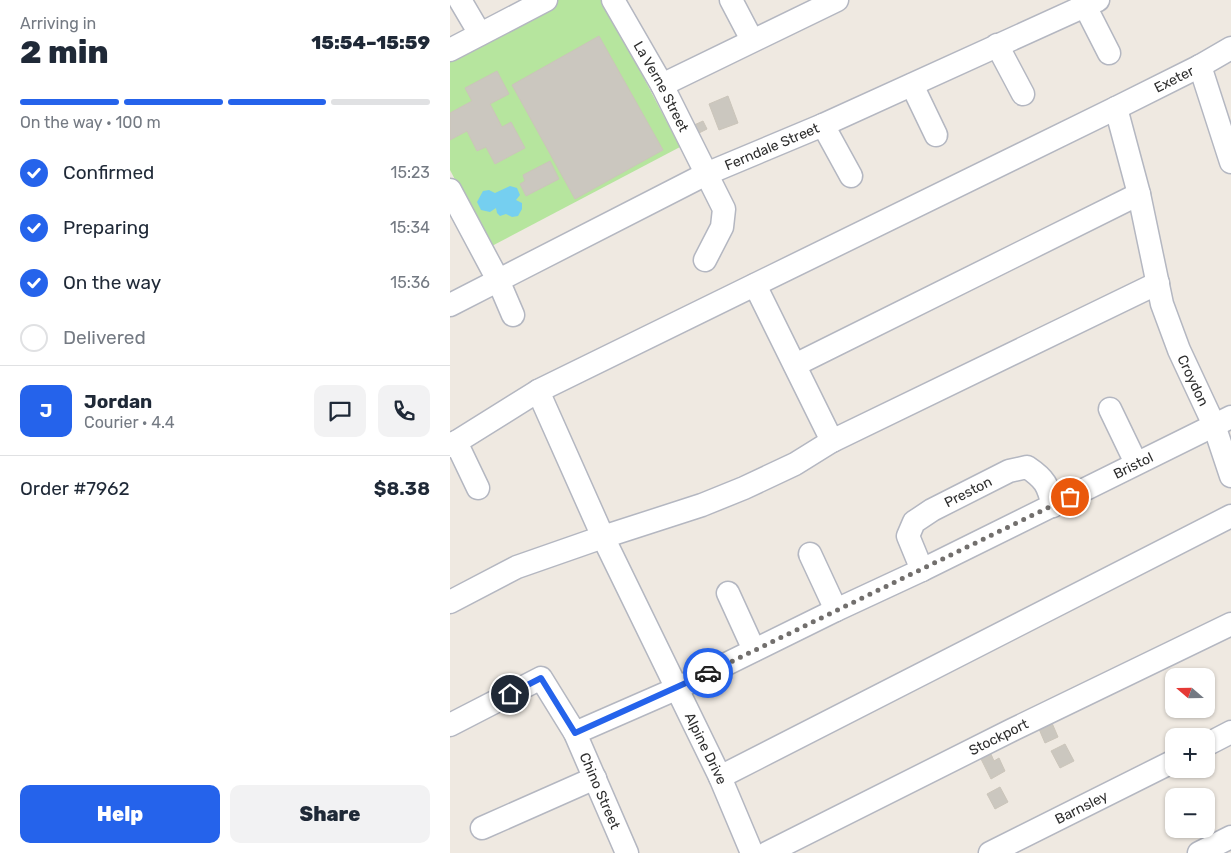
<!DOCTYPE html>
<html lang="en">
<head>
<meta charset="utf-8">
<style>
	:root { --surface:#fff; --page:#f2f2f3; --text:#1f2937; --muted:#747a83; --line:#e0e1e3; --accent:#2563eb }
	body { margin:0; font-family:Rubik,sans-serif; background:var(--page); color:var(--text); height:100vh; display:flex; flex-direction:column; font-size:19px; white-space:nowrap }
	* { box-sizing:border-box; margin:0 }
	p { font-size:16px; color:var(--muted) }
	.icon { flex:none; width:28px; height:28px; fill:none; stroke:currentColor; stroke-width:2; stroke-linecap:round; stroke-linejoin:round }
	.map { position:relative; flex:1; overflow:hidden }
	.drawer { display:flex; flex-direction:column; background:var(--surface); width:450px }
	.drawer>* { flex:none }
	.needle { width:32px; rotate:290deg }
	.fabs { position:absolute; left:715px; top:668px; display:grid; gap:10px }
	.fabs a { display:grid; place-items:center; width:50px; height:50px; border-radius:10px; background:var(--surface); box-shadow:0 1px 4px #0004; font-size:25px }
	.pin { position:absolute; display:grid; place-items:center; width:42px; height:42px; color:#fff; margin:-21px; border:2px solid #fff; border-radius:50%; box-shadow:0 1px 5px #0007 }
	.courier { position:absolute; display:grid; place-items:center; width:50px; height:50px; margin:-25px; border:4px solid #2563eb; border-radius:50%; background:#fff; color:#222; box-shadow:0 1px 6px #0007 }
	.headline em { font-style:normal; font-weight:800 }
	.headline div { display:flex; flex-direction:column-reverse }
	.headline { display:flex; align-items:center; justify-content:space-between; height:85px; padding:0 20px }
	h1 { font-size:32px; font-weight:800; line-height:38px }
	.bar { display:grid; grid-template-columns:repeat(4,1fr); gap:8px 5px; align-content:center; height:60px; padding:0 20px }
	.bar i { height:6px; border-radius:4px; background:var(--line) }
	.bar .selected { background:var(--accent) }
	.bar p { grid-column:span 4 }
	.line { display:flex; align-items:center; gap:12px; padding:0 20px; border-top:1px solid var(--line) }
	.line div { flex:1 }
	.round { display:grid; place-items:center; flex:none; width:52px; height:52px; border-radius:10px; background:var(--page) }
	ol { padding:0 20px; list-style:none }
	li { display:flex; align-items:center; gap:15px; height:55px }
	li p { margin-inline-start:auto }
	li .icon { padding:5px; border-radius:50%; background:var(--accent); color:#fff; stroke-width:4 }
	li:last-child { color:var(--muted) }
	li i { width:28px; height:28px; border:2px solid var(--line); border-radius:50% }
	.action { display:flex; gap:10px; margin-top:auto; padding:10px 20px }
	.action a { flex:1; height:58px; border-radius:10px; background:var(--accent); color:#fff; font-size:20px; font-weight:800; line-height:58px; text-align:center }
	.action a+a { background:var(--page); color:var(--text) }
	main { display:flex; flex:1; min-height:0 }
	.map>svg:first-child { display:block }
</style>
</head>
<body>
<main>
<section class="drawer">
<div class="headline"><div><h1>2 min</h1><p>Arriving in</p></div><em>15:54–15:59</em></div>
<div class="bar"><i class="selected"></i><i class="selected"></i><i class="selected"></i><i></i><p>On the way · 100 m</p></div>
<ol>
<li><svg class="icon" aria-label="check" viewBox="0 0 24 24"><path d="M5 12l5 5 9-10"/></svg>Confirmed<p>15:23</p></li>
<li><svg class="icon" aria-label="check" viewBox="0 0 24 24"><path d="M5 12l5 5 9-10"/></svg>Preparing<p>15:34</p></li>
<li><svg class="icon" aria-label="check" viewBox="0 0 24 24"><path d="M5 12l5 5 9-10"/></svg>On the way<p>15:36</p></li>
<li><i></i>Delivered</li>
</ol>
<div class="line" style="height:90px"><b class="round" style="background:var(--accent);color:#fff">J</b><div><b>Jordan</b><p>Courier · 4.4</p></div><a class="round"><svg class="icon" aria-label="chat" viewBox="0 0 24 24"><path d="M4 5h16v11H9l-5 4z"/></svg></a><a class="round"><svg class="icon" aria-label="phone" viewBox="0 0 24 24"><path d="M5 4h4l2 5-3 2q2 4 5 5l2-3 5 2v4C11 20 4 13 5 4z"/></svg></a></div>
<div class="line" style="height:65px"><div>Order #7962</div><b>$8.38</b></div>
<div class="action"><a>Help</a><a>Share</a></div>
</section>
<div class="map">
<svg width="781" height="853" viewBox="0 0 781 853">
	<rect width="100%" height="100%" fill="#efe9e1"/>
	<path fill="#b6e59e" d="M99 0H153L230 147 40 247 0 170V52Z"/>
	<path fill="#75cff0" d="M60 186 67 188 70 195 66 200 72 203V209L68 216 62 217 56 214 50 216 47 213 46 208 40 212 31 210 27 202 33 191 39 190 45 193Z"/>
	<path fill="#cbc7bf" stroke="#cbc5ba" d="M149 36 213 150 125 199 62 85Z
		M47 71 59 94 40 104 52 127 61 122 75 148 45 164 36 147 27 151 17 131 0 140V113L22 101 15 88Z
		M278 96 288 123 269 130 259 104Z
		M253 121 257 129 245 135 242 126Z
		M100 161 109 179 76 196 70 184 75 181 73 175Z
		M599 716 608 737 595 743 589 729Z
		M615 744 624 761 610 768 601 751Z
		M540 752 544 761 549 758 555 771 541 779 530 757Z
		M550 787 558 802 545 809 537 794Z"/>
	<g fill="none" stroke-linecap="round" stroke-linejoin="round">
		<defs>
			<g id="minor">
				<path d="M10 0 30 34"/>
				<path id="s1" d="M163 0 212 85 274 209 272 227 255 260"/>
				<path d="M281 0 302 40"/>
				<path d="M632 0 659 53"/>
				<path d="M547 45 573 94"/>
				<path d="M0 50 96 0"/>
				<path d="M750 66 781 162"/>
				<path d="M212 85 387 0"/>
				<path d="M462 85 486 135"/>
				<path id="s2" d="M666 108 689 194 712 304 729 350 764 425 781 476"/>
				<path d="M373 125 401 176"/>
				<path d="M0 190 48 280 63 315"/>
				<path d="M305 285 382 441"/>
				<path id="s3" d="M0 305 256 174 373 125 648 0"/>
				<path d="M345 365 689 194"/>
				<path id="s4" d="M88 391 153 537 270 777 302 853"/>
				<path d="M660 409 686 463"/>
				<path d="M6 442 28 488"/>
				<path id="s5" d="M0 446 88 391 666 108 750 66 781 48"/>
				<path d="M360 554 386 610"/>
				<path id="s6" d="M472 570 458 536 464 522 482 510 559 471 577 467C595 479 598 485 603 506"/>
				<path d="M278 593 304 650"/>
				<path d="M0 602 67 567 153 537 252 505 294 488 345 464 382 441 708 283"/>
				<path id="s7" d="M0 725 91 678 125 733 177 853"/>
				<path id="s8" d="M125 733 228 688 386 610 472 570 781 417"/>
				<path d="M756 745 781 732"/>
				<path d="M270 777 781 516"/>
				<path d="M32 828 145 778"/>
				<path id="s9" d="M317 853 562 730 781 624"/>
				<path id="s10" d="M540 853 724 761"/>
				<path d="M749 853 781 837"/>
			</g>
		</defs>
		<use href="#minor" stroke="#b4b7c1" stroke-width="25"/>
		<use href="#minor" stroke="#fff" stroke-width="22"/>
	</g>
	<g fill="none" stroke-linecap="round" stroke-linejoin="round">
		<path stroke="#726f6d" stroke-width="5" stroke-dasharray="0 9" d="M258 673 620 497"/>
		<path stroke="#2563eb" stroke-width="6" d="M60 694 91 678 125 733 258 673"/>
	</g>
	<g text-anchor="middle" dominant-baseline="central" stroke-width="4" stroke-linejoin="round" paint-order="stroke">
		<g font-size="14" fill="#2e2e2e" stroke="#fff">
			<text stroke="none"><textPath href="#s5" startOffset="812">Exeter</textPath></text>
			<text stroke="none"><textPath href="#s1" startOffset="99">La Verne Street</textPath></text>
			<text stroke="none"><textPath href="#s3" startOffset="359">Ferndale Street</textPath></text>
			<text stroke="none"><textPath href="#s2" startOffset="284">Croydon</textPath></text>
			<text stroke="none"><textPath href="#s8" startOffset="619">Bristol</textPath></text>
			<text stroke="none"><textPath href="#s6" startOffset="114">Preston</textPath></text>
			<text stroke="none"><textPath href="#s9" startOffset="259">Stockport</textPath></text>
			<text stroke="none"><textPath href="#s4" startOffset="395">Alpine Drive</textPath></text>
			<text stroke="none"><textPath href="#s7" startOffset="230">Chino Street</textPath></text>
			<text stroke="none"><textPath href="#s10" startOffset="102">Barnsley</textPath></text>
		</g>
	</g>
</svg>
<div class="fabs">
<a><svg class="needle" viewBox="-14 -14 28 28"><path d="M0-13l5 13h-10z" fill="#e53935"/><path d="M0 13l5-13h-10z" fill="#747a83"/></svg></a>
<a>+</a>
<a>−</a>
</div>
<div class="pin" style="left:620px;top:497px;background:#ea580c"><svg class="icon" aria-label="bag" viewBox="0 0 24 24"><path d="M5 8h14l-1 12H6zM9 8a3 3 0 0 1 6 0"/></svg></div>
<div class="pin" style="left:60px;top:694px;background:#1f2937"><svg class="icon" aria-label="home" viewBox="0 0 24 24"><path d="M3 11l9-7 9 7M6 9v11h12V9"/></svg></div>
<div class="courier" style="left:258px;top:673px"><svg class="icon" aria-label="car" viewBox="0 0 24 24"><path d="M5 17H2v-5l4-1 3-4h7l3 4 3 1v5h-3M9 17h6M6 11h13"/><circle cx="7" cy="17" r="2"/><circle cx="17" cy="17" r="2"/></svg></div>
</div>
</main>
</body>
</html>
